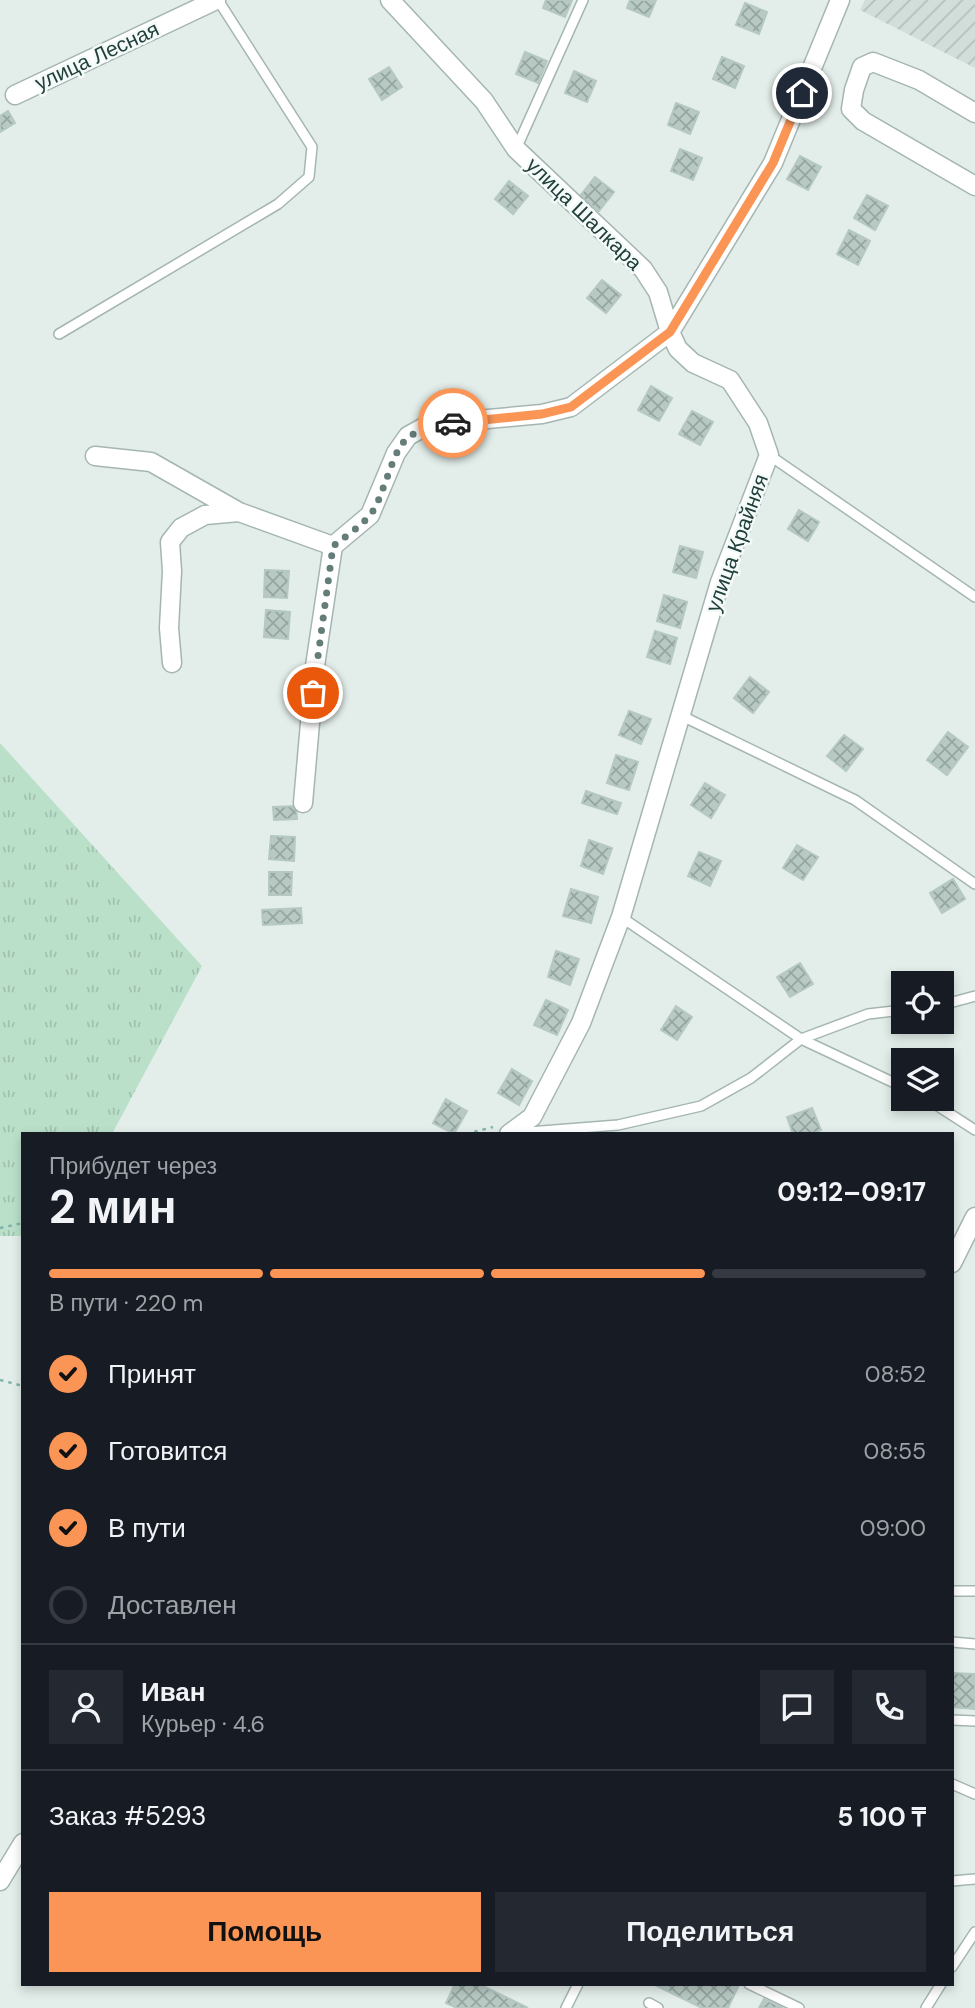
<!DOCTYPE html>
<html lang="ru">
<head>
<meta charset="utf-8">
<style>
	:root { --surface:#171b24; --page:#242831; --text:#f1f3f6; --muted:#9ea1a6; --line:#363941; --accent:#fa9555 }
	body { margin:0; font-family:"DM Sans",sans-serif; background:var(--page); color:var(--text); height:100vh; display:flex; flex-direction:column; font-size:26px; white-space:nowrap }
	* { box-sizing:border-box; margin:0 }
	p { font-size:23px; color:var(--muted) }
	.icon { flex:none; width:38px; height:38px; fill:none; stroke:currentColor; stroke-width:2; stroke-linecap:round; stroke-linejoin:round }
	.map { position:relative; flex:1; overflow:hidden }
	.drawer { position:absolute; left:21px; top:1132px; width:933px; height:854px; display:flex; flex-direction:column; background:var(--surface); border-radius:0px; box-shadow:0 4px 10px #0003 }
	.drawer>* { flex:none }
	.buttons { position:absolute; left:891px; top:971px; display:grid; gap:14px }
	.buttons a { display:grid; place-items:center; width:63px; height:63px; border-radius:0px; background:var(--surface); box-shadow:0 4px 10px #0003; font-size:35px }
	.pin { position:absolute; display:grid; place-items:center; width:60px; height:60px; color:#fff; margin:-30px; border:4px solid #fff; border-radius:50%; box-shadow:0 2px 7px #0007 }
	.courier { position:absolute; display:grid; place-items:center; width:70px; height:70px; margin:-35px; border:5px solid #fa9555; border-radius:50%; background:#fff; color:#222; box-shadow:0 2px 9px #0007 }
	.overview em { font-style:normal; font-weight:700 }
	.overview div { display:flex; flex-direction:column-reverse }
	.overview { display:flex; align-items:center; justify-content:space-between; height:119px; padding:0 28px }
	h1 { font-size:46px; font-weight:700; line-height:52px }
	.bar { display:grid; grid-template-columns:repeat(4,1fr); gap:10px 7px; align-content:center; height:84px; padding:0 28px }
	.bar i { height:9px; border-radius:5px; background:var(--line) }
	.bar .selected { background:var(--accent) }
	.bar p { grid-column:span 4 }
	.line { display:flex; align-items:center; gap:18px; padding:0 28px; border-top:2px solid var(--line) }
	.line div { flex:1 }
	.round { display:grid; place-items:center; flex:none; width:74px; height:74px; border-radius:0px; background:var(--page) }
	ol { padding:0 28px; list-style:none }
	li { display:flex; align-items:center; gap:21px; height:77px }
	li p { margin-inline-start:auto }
	li .icon { padding:7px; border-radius:50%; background:var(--accent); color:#111; stroke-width:4 }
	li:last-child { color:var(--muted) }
	li i { width:38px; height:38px; border:4px solid var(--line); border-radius:50% }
	.cta { display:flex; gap:14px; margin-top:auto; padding:14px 28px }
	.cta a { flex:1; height:80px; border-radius:0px; background:var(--accent); color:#111; font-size:28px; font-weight:700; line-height:80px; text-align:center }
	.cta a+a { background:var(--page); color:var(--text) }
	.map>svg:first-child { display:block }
</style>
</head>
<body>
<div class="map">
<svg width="975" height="2008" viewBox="0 0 975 2008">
	<defs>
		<pattern id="industrial-furrows" width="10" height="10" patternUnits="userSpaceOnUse" patternTransform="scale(1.75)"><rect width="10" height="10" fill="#d1deda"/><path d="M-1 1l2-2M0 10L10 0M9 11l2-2" fill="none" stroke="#b3c0bc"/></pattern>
		<pattern id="grass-tufts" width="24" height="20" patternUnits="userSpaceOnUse" patternTransform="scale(1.75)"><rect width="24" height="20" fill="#bbe0ca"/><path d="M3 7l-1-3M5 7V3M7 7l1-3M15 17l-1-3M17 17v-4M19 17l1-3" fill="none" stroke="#a0c1ae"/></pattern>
		<pattern id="building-cross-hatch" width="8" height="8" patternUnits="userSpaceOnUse" patternTransform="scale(1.75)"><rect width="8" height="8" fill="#b8c9c4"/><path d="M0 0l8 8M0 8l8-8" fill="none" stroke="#95a5a0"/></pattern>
	</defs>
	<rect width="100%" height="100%" fill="#e3eeea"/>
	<path fill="url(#industrial-furrows)" d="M865 0H975V68L860 10Z"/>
	<path fill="url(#grass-tufts)" d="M0 743 202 966 112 1134H23V1236H0Z"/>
	<path fill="url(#building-cross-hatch)" stroke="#b5c8c3" stroke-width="2" d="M546 0H572L565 17 543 8Z
		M630 0H656L649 17 627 8Z
		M745 3 767 12 759 34 736 25Z
		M525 52 547 61 538 83 516 74Z
		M722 57 744 66 735 88 713 79Z
		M389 67 402 87 382 100 369 79Z
		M574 71 596 81 587 102 565 93Z
		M676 103 699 112 690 134 668 125Z
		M8 111 15 123 0 132V116Z
		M680 149 702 158 693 180 671 171Z
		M800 156 821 167 808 190 787 179Z
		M595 177 614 192 599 211 580 196Z
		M509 181 528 196 513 214 495 199Z
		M867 195 888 206 875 230 854 218Z
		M849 230 870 241 858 265 837 254Z
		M602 280 621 295 606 313 587 298Z
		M651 386 672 398 659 421 638 410Z
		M692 411 713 422 700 445 679 434Z
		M799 510 819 522 808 541 788 529Z
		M680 546 703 552 696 578 673 572Z
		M265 570 289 571 287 598 264 597Z
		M664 595 687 602 680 628 657 621Z
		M266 610 290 612 288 639 264 637Z
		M655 631 677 638 670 664 647 657Z
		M750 677 769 692 753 713 734 698Z
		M629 711 651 719 641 744 619 735Z
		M948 732 968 747 947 775 927 760Z
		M844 735 863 749 846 771 827 756Z
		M616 755 638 762 629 790 607 783Z
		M705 783 725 795 711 818 691 805Z
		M586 791 621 803 617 814 582 803Z
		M296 806 297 819 274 820 273 807Z
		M271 836 295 837 294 861 269 859Z
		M589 840 612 848 603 874 581 866Z
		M797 845 818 857 803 880 783 868Z
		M699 852 721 861 710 886 688 876Z
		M269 872H292L291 895H269Z
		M953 879 965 899 942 913 930 893Z
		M571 889 598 897 591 923 563 916Z
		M301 908 302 923 263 925 262 910Z
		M556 951 579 959 570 985 548 977Z
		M800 963 813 984 790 997 777 977Z
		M546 1000 568 1010 557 1035 534 1025Z
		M676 1006 692 1017 677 1040 661 1030Z
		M512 1069 532 1081 519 1105 498 1093Z
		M446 1099 467 1111 454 1134 433 1123Z
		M812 1108 821 1130 811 1134H793L787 1117Z
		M952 1673 975 1674V1709L952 1707Z
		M455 1984H479L528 2008H457L446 2003Z
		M653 1984H732L738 1987 728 2008H702Z
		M764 1999 783 2008H759Z"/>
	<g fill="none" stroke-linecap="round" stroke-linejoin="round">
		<defs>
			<path id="lane" d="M516 149 583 0
				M59 334 278 204 309 177 312 147 218 0
				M769 455 975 597
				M682 716 855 800 975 884
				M621 917 801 1039 903 1087
				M942 1005 975 996
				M927 1099 975 1130
				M516 1133 618 1125 701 1106 751 1078 801 1039 868 1014 903 1010
				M952 1591H975
				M952 1642 975 1644
				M952 1720 975 1721
				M952 1784 975 1794
				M952 1881 975 1879
				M952 1967 975 1932
				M749 1984 799 2008
				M649 2003 658 2008
				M566 2008 578 1984
				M926 2008 941 1984"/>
			<path id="street" d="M15 95 216 0
				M975 113 919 80 873 62 862 67 854 90 851 109 863 121 975 186
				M95 456 151 462 239 512 333 546
				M172 663 169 628 172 571 170 542 181 528 205 515 239 512
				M303 803 315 666 333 546 370 515 396 453 408 436 424 427 455 422 542 414 571 407 670 332 658 292 643 269 516 149 484 101 390 0
				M509 1134 532 1117 581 1023 621 917 720 582 769 455 758 423 730 380 693 363 678 349 670 332 773 163 840 0
				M952 1263 975 1217
				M0 1881 23 1843"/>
		</defs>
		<use href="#lane" stroke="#a5b6b2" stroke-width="12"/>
		<use href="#street" stroke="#a5b6b2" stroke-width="21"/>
		<path stroke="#81b3ab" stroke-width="2.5" stroke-dasharray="3.5 5" stroke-linecap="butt" d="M466 1134 493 1127
			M0 1228 23 1223
			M0 1380 23 1386"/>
		<use href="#lane" stroke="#fff" stroke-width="9"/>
		<use href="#street" stroke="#fff" stroke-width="18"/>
	</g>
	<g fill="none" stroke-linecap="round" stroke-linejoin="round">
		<path stroke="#657d79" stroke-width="7" stroke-dasharray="0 12.6" d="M313 693 333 546C345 537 360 527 370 515 376 508 379 499 382 491 401 442 397 432 453 423"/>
		<path stroke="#fa9555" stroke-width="9" d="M453 423 542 414 571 407 670 332 773 163 802 93"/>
	</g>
	<g text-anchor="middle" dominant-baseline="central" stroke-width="5" stroke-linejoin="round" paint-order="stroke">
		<g font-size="21" fill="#21403c" stroke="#f4faf8">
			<text transform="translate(97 56) rotate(-25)">улица Лесная</text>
			<text transform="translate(584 214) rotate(44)">улица Шалкара</text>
			<text transform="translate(737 543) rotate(-70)">улица Крайняя</text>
		</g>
	</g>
</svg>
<div class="buttons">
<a><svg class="icon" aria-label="locate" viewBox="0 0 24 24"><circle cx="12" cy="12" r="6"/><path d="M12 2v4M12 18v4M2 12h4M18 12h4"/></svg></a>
<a><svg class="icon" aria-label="layers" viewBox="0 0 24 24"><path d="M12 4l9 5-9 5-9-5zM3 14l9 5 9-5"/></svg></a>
</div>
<div class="pin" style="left:313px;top:693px;background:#ea580c"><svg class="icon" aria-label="bag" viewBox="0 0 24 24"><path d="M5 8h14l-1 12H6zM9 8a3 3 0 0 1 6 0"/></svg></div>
<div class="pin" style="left:802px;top:93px;background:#1f2937"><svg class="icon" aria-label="home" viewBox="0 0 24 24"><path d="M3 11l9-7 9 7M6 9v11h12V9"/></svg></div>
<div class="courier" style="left:453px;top:423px"><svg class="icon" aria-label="car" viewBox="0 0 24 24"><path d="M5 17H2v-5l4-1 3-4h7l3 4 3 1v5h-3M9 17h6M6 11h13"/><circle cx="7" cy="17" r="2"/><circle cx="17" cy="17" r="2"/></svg></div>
<section class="drawer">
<div class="overview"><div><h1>2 мин</h1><p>Прибудет через</p></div><em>09:12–09:17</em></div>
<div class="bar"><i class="selected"></i><i class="selected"></i><i class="selected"></i><i></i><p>В пути · 220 m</p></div>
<ol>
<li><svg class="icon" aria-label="check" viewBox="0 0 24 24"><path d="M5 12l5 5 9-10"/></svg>Принят<p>08:52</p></li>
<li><svg class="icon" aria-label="check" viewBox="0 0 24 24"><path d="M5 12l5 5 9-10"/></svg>Готовится<p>08:55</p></li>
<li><svg class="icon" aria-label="check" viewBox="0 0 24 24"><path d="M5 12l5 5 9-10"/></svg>В пути<p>09:00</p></li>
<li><i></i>Доставлен</li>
</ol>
<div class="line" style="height:126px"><a class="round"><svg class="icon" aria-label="person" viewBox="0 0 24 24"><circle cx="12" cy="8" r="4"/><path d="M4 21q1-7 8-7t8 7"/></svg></a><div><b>Иван</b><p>Курьер · 4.6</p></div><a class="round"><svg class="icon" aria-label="chat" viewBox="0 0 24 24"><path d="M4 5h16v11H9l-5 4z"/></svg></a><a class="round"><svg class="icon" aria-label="phone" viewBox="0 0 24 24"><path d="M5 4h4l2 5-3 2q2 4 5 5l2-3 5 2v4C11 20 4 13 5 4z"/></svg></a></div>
<div class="line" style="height:91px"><div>Заказ #5293</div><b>5 100 ₸</b></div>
<div class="cta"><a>Помощь</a><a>Поделиться</a></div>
</section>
</div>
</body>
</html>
